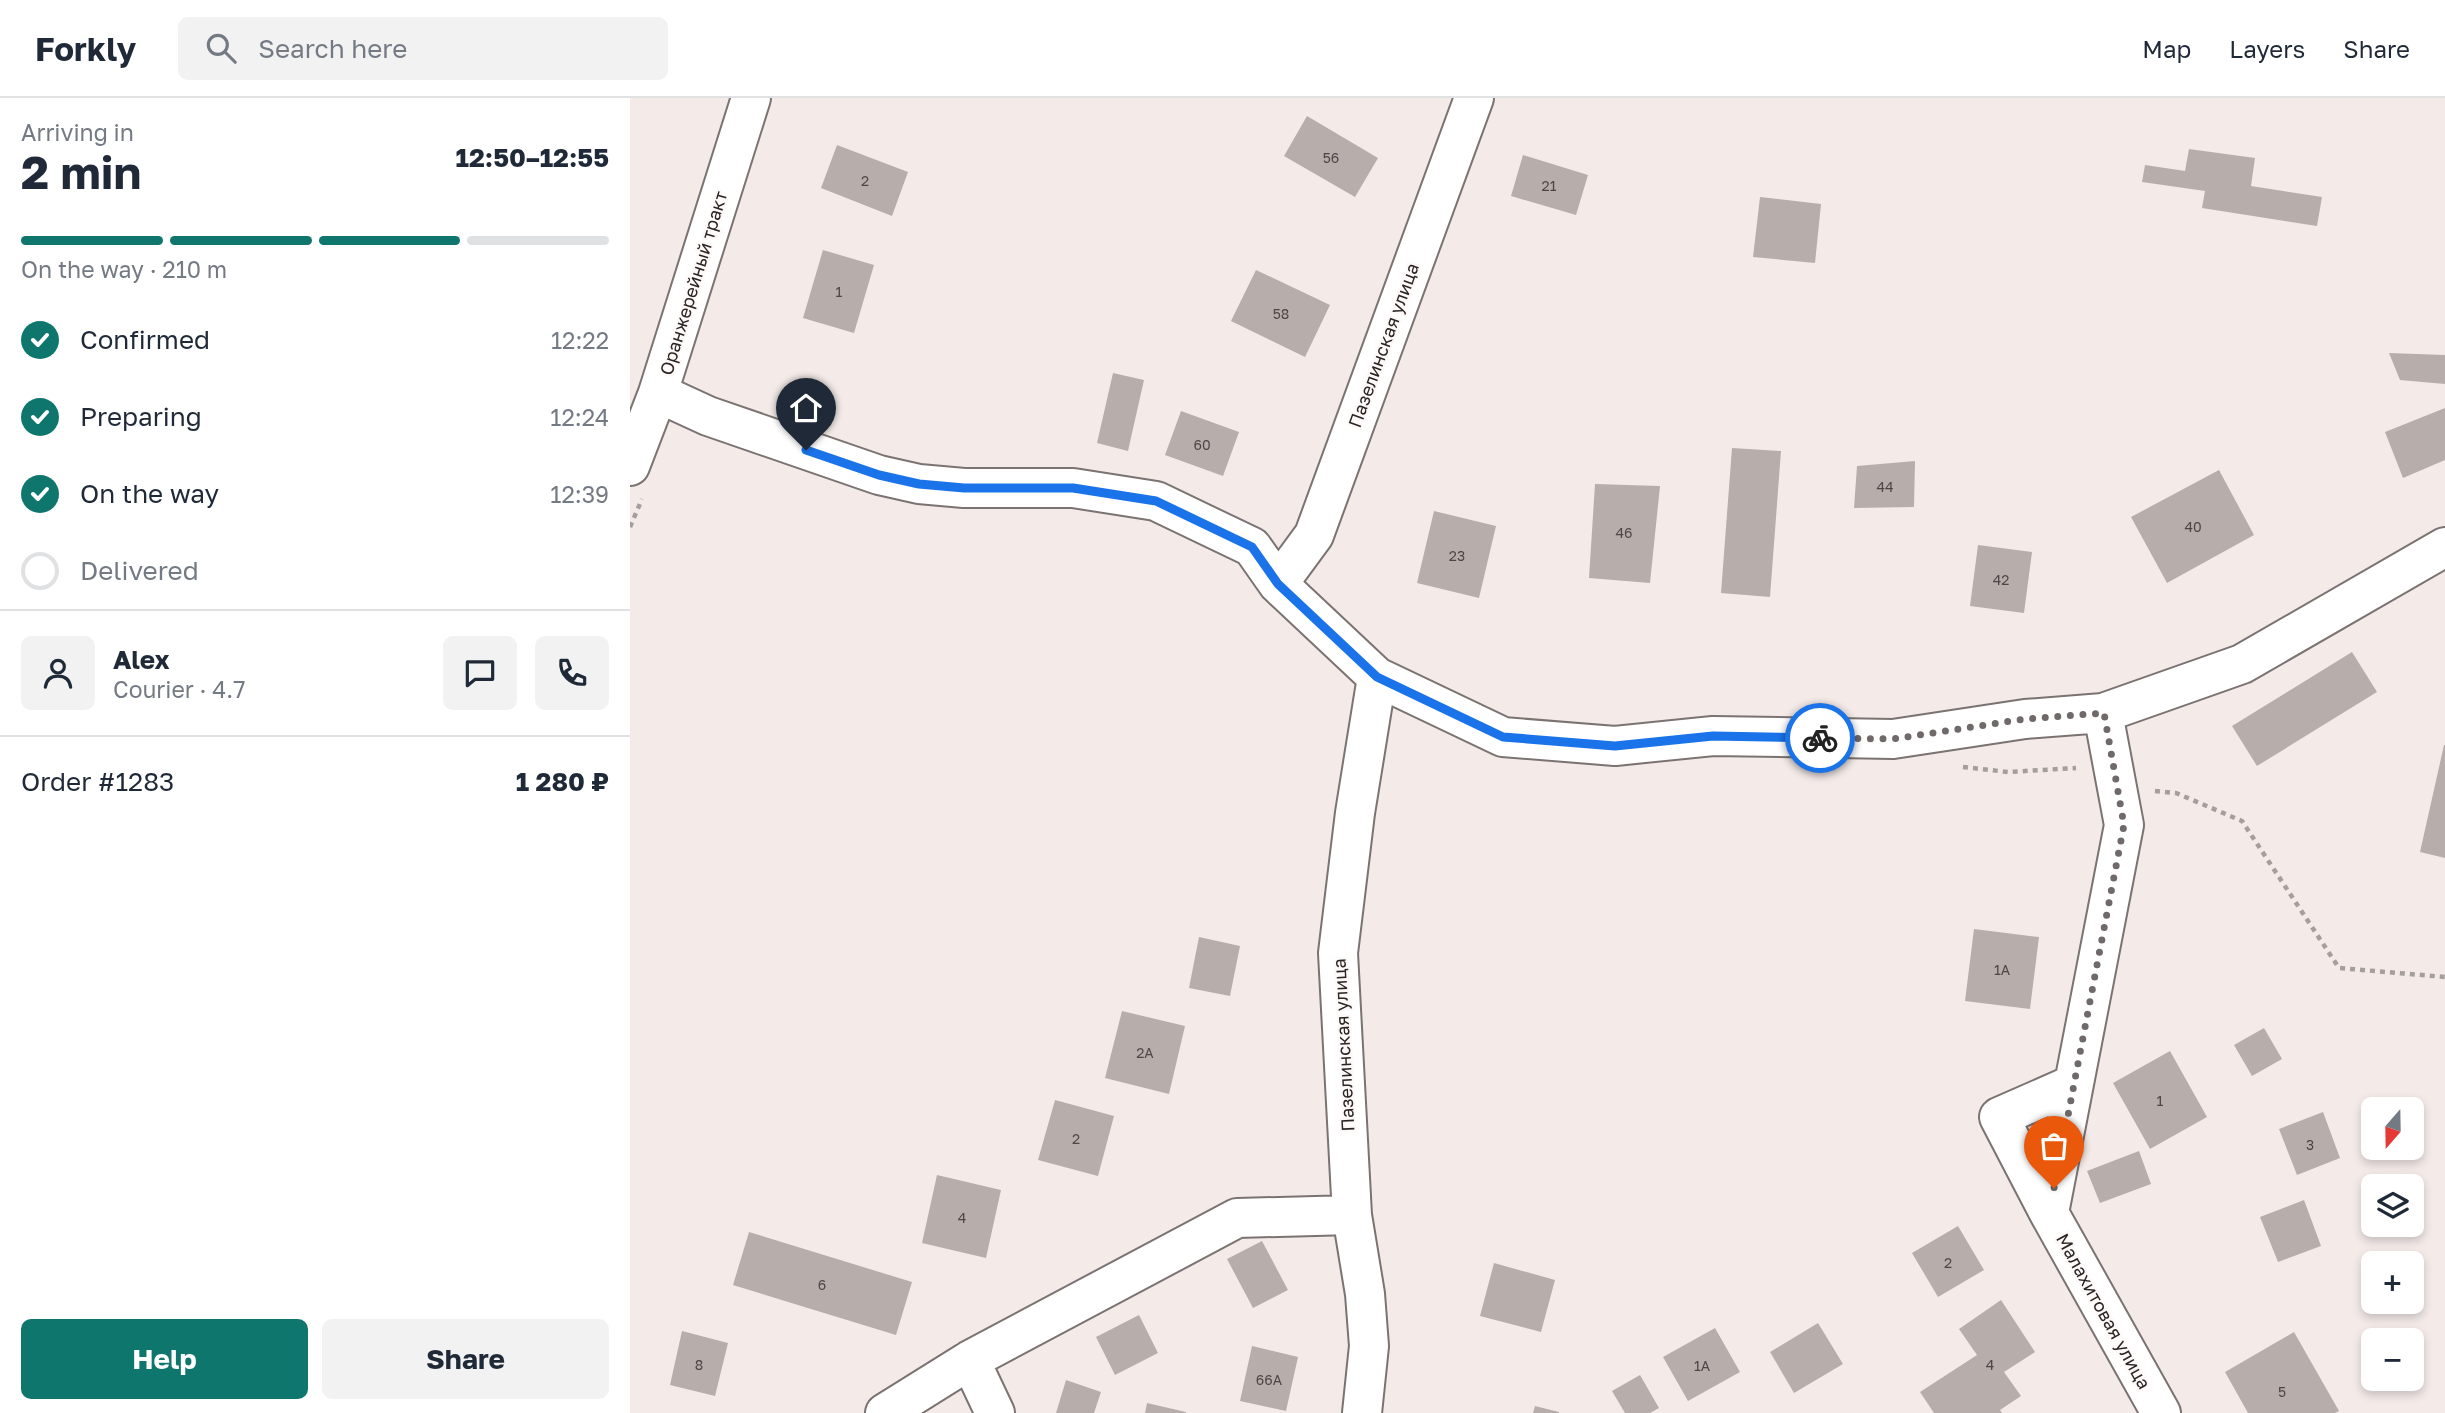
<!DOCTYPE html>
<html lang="en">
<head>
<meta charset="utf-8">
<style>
	:root { --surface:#fff; --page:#f2f2f3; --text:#1f2937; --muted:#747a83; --line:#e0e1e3; --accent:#0f766e }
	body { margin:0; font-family:"Golos Text",sans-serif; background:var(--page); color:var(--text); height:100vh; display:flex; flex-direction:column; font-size:26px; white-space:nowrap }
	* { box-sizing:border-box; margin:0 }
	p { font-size:23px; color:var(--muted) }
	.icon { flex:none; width:38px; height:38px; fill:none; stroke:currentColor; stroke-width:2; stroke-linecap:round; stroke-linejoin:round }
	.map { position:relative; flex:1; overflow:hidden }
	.sheet { display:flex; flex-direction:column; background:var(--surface); width:630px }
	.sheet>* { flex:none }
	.needle { width:46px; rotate:200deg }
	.tools { position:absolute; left:1731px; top:999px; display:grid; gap:14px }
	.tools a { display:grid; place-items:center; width:63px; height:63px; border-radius:10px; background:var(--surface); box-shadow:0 4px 10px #0003; font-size:35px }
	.pin { position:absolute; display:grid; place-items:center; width:60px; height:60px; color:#fff; margin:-72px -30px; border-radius:50% 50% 50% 0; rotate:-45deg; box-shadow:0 0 7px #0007 }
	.pin .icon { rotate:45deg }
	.courier { position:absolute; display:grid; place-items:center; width:70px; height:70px; margin:-35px; border:5px solid #1a73e8; border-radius:50%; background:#fff; color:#222; box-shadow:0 2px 9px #0007 }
	.overview em { font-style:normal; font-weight:700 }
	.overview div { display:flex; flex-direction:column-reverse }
	.overview { display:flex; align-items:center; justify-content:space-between; height:119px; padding:0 21px }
	h1 { font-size:46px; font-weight:700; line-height:52px }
	.bar { display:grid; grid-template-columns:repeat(4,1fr); gap:10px 7px; align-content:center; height:84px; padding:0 21px }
	.bar i { height:9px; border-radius:5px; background:var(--line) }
	.bar .active { background:var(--accent) }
	.bar p { grid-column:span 4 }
	.line { display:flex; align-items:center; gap:18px; padding:0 21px; border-top:2px solid var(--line) }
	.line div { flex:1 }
	.round { display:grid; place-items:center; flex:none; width:74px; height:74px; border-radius:10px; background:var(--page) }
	ol { padding:0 21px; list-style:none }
	li { display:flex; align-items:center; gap:21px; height:77px }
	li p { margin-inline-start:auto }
	li .icon { padding:7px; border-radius:50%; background:var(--accent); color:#fff; stroke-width:4 }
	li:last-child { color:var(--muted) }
	li i { width:38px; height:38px; border:4px solid var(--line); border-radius:50% }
	.primary-button { display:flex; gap:14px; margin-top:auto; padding:14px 21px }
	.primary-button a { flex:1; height:80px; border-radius:10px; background:var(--accent); color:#fff; font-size:28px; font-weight:700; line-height:80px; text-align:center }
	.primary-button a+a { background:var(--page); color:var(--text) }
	header { display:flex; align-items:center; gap:42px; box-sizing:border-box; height:98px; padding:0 35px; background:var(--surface); border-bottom:2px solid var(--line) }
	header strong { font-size:33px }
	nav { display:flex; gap:38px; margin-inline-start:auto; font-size:24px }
	.search { width:490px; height:63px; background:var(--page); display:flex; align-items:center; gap:18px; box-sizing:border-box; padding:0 24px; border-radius:10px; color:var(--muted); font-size:26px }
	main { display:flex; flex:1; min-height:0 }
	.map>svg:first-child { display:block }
</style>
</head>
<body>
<header>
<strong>Forkly</strong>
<div class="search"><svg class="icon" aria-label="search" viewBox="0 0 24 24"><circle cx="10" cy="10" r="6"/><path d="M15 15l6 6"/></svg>Search here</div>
<nav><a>Map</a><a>Layers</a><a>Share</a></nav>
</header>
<main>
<section class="sheet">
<div class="overview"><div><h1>2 min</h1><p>Arriving in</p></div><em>12:50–12:55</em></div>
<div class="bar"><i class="active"></i><i class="active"></i><i class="active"></i><i></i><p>On the way · 210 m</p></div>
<ol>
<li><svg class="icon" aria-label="check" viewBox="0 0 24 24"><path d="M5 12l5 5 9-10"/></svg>Confirmed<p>12:22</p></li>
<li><svg class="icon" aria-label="check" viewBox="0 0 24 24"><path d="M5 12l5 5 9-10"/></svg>Preparing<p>12:24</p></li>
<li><svg class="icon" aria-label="check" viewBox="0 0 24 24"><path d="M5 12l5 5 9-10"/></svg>On the way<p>12:39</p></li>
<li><i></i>Delivered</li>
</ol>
<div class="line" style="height:126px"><a class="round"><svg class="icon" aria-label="person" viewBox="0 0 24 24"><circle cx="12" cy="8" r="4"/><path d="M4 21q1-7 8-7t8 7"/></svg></a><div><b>Alex</b><p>Courier · 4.7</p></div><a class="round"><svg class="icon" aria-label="chat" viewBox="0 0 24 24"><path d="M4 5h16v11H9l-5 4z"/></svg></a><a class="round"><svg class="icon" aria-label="phone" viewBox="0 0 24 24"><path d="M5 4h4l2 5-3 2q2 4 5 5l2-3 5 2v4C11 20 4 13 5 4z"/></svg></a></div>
<div class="line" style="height:91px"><div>Order #1283</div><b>1 280 ₽</b></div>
<div class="primary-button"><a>Help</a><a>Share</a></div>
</section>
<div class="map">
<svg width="1815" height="1315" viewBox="0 0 1815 1315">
	<rect width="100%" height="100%" fill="#f4ebe9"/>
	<path fill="#b7aeac" d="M677 18 748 60 725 99 654 58Z
		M207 47 278 74 262 118 191 90Z
		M1559 51 1625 60 1621 88 1692 99 1687 128 1572 110 1575 93 1512 84 1515 67 1555 73Z
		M893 57 958 77 946 117 881 98Z
		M1130 99 1191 106 1185 165 1123 159Z
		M193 152 244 167 224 235 173 220Z
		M626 172 700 207 675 259 601 223Z
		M1759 255 1815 257V286L1770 282Z
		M483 275 514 282 498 353 467 345Z
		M1815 310V362L1773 380 1755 334Z
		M551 313 609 334 593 378 535 357Z
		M1102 350 1151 353 1140 499 1091 495Z
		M1285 363 1284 409 1224 410 1227 368Z
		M1589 372 1624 437 1537 485 1501 419Z
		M965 386 1030 388 1020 485 959 480Z
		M804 413 866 428 849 500 787 485Z
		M1348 447 1402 454 1394 515 1340 508Z
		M1722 554 1747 594 1627 668 1602 628Z
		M1814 647H1815V760L1790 754Z
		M1344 831 1409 839 1400 911 1335 903Z
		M569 839 610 848 600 898 559 890Z
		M492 913 555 928 539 996 475 980Z
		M1634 930 1652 961 1622 978 1604 947Z
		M1540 953 1577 1019 1520 1051 1483 985Z
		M425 1002 484 1018 468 1078 408 1062Z
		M1693 1014 1710 1060 1667 1077 1649 1031Z
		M1509 1053 1521 1086 1470 1105 1457 1073Z
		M307 1077 371 1092 356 1160 292 1145Z
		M1674 1102 1691 1148 1648 1164 1630 1119Z
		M1328 1128 1354 1172 1308 1199 1282 1155Z
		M119 1134 282 1184 266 1237 103 1187Z
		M632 1143 658 1192 623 1210 597 1161Z
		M864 1165 925 1182 911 1234 850 1218Z
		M1371 1202 1405 1254 1374 1274 1391 1298 1370 1312 1372 1315H1304L1290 1294 1347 1257 1329 1231Z
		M509 1217 528 1255 485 1277 466 1239Z
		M1188 1225 1213 1266 1164 1295 1140 1254Z
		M1085 1230 1110 1274 1058 1303 1033 1259Z
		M52 1233 98 1245 85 1298 40 1287Z
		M1664 1234 1709 1313 1705 1315H1618L1595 1274Z
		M622 1248 668 1259 656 1313 610 1303Z
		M1010 1277 1029 1310 1020 1315H995L982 1293Z
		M436 1282 471 1294 464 1315H426Z
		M517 1305 556 1314V1315H515Z
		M905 1308 929 1314V1315H903Z"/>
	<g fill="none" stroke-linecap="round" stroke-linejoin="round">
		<defs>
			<path id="minor" d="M28 295 78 318 249 377 289 386 334 390H443L526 403 622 449 648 486 747 579 873 639 985 648 1083 638 1263 641 1395 621 1473 615 1612 566 1815 449
				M0 368 28 295 121 0
				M648 486 684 437 844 0
				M1473 615 1494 727 1419 1115 1531 1315
				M1419 1115 1369 1019 1444 986
				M340 1262 365 1315
				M255 1315 340 1262 607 1120 722 1117
				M732 1315 739 1248 735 1196 722 1117 708 855 725 715 747 579"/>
		</defs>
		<use href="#minor" stroke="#7a7371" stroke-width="42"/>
		<path stroke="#a49e9c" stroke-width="4.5" stroke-dasharray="5 5" stroke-linecap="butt" d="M0 429 12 401
			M1333 669 1378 674 1446 670
			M1525 693 1546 695 1612 723 1709 870 1815 879"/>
		<use href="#minor" stroke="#fff" stroke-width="38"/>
	</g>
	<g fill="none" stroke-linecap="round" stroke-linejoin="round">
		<path stroke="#6f6a69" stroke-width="7" stroke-dasharray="0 12.6" d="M1190 640 1263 641 1395 621 1474 615 1494 727 1424 1090"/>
		<path stroke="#1a73e8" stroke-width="9" d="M176 352 249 377 289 386 334 390H443L526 403 622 449 648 486 747 579 873 639 985 648 1083 638 1190 640"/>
	</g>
	<g text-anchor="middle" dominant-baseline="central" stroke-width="5" stroke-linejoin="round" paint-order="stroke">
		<g font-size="14" fill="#4c4746">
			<text x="701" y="59">56</text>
			<text x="235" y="82">2</text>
			<text x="919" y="87">21</text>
			<text x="209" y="193">1</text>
			<text x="651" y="215">58</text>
			<text x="572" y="346">60</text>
			<text x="1255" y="388">44</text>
			<text x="1563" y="428">40</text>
			<text x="994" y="434">46</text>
			<text x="827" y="457">23</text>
			<text x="1371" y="481">42</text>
			<text x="1372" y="871">1А</text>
			<text x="515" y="954">2А</text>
			<text x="1530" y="1002">1</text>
			<text x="446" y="1040">2</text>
			<text x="1680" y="1046">3</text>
			<text x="332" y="1119">4</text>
			<text x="1318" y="1164">2</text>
			<text x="192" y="1186">6</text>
			<text x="69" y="1266">8</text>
			<text x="1360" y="1266">4</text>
			<text x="1072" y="1267">1А</text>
			<text x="639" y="1281">66А</text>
			<text x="1652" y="1293">5</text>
		</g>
		<g font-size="18" fill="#282524" stroke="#fef9f8">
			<text transform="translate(63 185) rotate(-73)">Оранжерейный тракт</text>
			<text transform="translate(753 247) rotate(-70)">Пазелинская улица</text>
			<text transform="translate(713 947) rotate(-93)">Пазелинская улица</text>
			<text transform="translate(1474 1213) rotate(61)">Малахитовая улица</text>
		</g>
	</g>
</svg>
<div class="tools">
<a><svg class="needle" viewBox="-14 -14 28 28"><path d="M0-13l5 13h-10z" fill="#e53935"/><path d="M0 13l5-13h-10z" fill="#747a83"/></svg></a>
<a><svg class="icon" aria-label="layers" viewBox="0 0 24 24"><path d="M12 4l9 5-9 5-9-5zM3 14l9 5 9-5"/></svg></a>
<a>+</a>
<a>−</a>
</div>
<div class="pin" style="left:1424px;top:1090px;background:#ea580c"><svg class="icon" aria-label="bag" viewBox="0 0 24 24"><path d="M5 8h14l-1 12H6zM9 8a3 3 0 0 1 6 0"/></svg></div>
<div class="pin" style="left:176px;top:352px;background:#1f2937"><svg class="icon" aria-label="home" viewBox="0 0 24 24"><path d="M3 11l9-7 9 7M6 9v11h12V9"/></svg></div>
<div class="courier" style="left:1190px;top:640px"><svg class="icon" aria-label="bike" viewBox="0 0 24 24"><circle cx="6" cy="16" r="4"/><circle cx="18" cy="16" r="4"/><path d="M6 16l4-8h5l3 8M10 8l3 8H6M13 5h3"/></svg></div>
</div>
</main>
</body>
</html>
